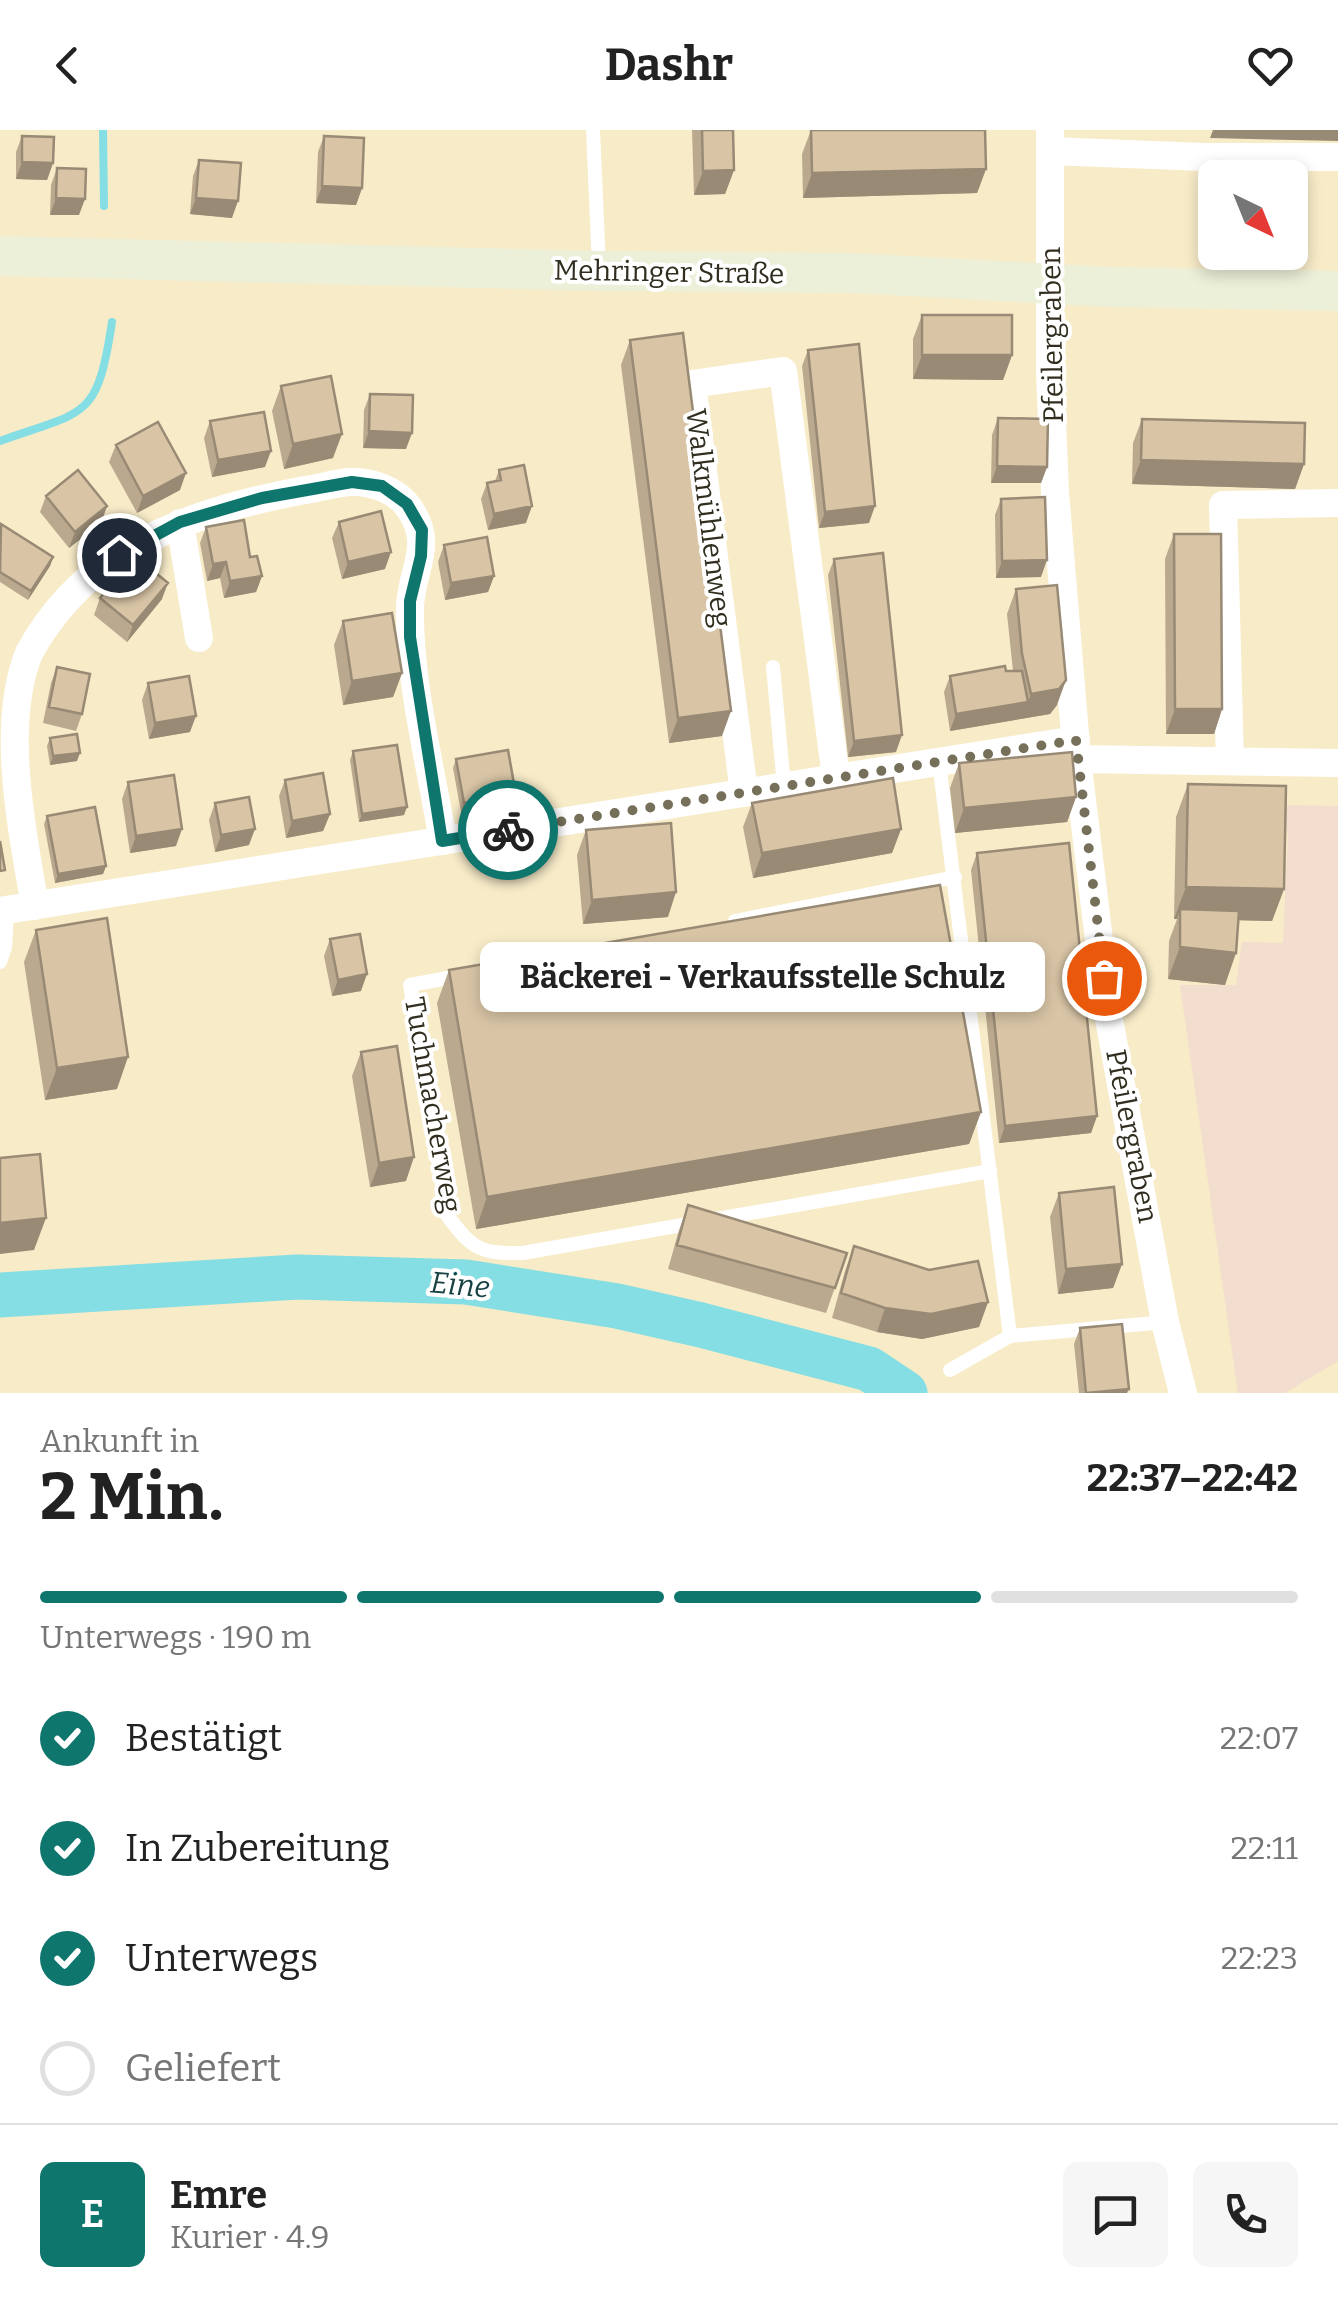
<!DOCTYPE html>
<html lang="de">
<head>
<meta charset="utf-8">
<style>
	:root { --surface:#fff; --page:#f6f6f6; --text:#222; --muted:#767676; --line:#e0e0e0; --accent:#0f766e }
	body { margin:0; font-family:Bitter,serif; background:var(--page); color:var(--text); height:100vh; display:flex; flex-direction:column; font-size:38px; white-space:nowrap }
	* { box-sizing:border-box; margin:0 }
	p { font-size:32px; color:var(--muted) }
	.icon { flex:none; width:55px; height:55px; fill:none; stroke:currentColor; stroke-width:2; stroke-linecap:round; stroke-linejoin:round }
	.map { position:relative; height:1263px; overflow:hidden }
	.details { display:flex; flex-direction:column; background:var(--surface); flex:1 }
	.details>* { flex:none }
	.needle { width:65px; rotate:137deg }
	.tools { position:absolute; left:1198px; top:30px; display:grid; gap:20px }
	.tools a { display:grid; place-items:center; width:110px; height:110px; border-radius:15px; background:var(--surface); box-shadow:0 5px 15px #0003; font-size:50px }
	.pin { position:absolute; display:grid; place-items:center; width:85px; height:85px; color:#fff; margin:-42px; border:5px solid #fff; border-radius:50%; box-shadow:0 2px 10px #0007 }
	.courier { position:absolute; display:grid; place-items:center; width:100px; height:100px; margin:-50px; border:8px solid #0f766e; border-radius:50%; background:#fff; color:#222; box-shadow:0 2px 12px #0007 }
	.bubble { position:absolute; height:70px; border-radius:15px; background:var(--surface); box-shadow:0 5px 15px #0003; font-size:32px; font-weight:700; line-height:70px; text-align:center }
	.summary em { font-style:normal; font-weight:700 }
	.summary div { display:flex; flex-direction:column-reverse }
	.summary { display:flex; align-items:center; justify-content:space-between; height:170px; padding:0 40px }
	h1 { font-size:65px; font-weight:700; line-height:75px }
	.bar { display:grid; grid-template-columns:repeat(4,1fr); gap:15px 10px; align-content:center; height:120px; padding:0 40px }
	.bar i { height:12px; border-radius:8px; background:var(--line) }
	.bar .selected { background:var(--accent) }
	.bar p { grid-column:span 4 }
	.line { display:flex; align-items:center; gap:25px; padding:0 40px; border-top:2px solid var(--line) }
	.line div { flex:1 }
	.round { display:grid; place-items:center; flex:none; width:105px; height:105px; border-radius:15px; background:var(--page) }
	ol { padding:0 40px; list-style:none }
	li { display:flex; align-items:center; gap:30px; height:110px }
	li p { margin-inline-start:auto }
	li .icon { padding:10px; border-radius:50%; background:var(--accent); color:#fff; stroke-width:4 }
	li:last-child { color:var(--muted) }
	li i { width:55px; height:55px; border:5px solid var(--line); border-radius:50% }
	header { display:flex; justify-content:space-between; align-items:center; height:130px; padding:0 40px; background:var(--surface); font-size:45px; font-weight:700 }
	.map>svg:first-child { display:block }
</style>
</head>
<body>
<header><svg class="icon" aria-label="back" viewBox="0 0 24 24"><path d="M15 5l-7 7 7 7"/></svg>Dashr<svg class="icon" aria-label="heart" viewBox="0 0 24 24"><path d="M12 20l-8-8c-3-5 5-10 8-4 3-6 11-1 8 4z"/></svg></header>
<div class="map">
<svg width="1338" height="1263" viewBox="0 0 1338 1263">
	<rect width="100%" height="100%" fill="#f7ebc8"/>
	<path fill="#f2ddcf" d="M1273 675 1338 676V1231L1285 1263H1238L1180 855H1236L1242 812 1283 813 1288 703Z"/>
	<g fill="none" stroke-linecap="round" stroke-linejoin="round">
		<path stroke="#84dee3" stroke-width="8" d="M103 0 104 76
			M0 311C86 280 97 291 112 192"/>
		<path stroke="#84dee3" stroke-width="45" d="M0 1165 297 1147 466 1152 617 1176 701 1195 869 1239 905 1263"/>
		<path stroke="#fff" stroke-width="14" d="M593 0 599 136
			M773 537 784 656
			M939 632 1010 1206 1165 1192
			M735 791 955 747
			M0 832 5 817 7 780
			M464 845 410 855 447 1085C472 1119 480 1124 523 1123L990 1041
			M950 1240 1010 1206"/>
		<path stroke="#fff" stroke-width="28" d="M1050 0V243L1055 362 1077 629 1108 884 1165 1192 1183 1263
			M1051 21 1204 27H1338
			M180 393 199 508
			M1077 629 1338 633
			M1230 631 1223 375 1338 373
			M744 663 692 254 783 241 836 648
			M35 776C22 700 0 595 29 523 50 484 83 448 121 424 177 389 241 372 305 360 320 358 335 353 350 352 371 351 397 360 409 378 436 416 410 440 410 479 409 554 431 636 443 711
			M0 781 1076 610"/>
		<path stroke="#ecf0d9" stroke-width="40" d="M0 126 599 141 853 143 1110 157 1338 161"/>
	</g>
	<path fill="#bba98f" d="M692 0H733L734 40 725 64 694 65Z
		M811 0 986 39 977 63 803 68 802 24Z
		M22 6 53 33 47 50 16 49V22Z
		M324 6 362 58 356 75 316 73 318 22Z
		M199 30 232 88 190 84 193 46Z
		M57 38 79 85H50L51 55Z
		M922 185 1012 225 1003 250 913 249V209Z
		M630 210 722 606 669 613 621 235Z
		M808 220 869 393 819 398 802 236Z
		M281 256 333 328 284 339 272 281Z
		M370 264 406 319 363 318 364 280Z
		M998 288 1047 337 1041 353H991L992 305Z
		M1142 289 1304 334 1295 359 1132 354 1133 313Z
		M210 291 265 337 212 347 204 308Z
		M116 315 180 360 137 383 109 332Z
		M499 340 526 393 488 400 481 369 487 353 495 351Z
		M46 366 107 376 101 393 69 418 40 382Z
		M1001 369 1041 447 996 448 995 385Z
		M339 392 385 439 342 449 332 408Z
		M0 396 53 427 50 436 28 470 0 452Z
		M206 397 250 427 262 446 256 462 224 468 220 448 207 451 200 413Z
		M1174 404 1222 579 1214 604H1166L1165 429Z
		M444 415 494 446 488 462 445 470 438 432Z
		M834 429 896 622 848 627 828 445Z
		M1016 459 1057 575 1050 584 950 601 944 562 950 546 1013 541 1007 484Z
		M100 468 162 469 127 512 94 485Z
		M343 491 402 543 393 567 343 575 334 515Z
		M57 537 82 584 76 601 43 593 51 553Z
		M148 553 190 602 149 609 142 570Z
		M50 608 77 631 50 635 47 616Z
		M353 621 404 685 359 692 350 630Z
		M456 629 513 674 461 682 453 638Z
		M959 633 1076 667 1067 692 955 703 950 658Z
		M285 650 330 684 323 701 286 708 279 666Z
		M128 652 176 716 130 723 122 669Z
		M1188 654 1284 759 1272 791 1238 790 1225 855 1168 849 1169 811 1177 789H1174L1176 687Z
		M215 673 249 715 215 722 209 690Z
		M752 673 901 699 892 723 753 748 743 697Z
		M47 686 106 736 103 744 55 753 44 694Z
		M586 700 668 787 583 794 577 725Z
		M977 723 1097 986 1091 1003 999 1013 971 740Z
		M36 800 117 959 45 970 24 832Z
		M330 809 361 861 332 866 324 826Z
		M449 840 981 982 969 1014 476 1099 437 873Z
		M361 922 406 1051 370 1057 352 946Z
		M1059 1063 1122 1134 1113 1158 1058 1164 1050 1087Z
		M688 1075 847 1123 826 1183 668 1139 679 1100Z
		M854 1116 988 1172 979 1197 922 1209 877 1202 832 1188 845 1141Z
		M1080 1198 1127 1263H1079L1074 1214Z"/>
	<path fill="#988a74" d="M1213 0H1338V11L1210 8Z
		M22 32 53 33 47 50 16 49Z
		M986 39 977 63 803 68 812 43Z
		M734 40 725 64 694 65 703 41Z
		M322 56 362 58 356 75 316 73Z
		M56 68 85 69 79 85H50Z
		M196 68 238 71 232 88 190 84Z
		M922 225H1012L1003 250 913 249Z
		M369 301 412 303 406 319 363 318Z
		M342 304 333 328 284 339 293 314Z
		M271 321 265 337 212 347 218 330Z
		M1141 330 1304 334 1295 359 1132 354Z
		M997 336 1047 337 1041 353H991Z
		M186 343 180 360 137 383 143 366Z
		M107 376 101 393 69 418 75 402Z
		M532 376 526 393 488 400 494 384Z
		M875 376 869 393 819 398 825 382Z
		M391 422 385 439 342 449 348 432Z
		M53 427 50 436 28 470 31 461Z
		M1047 430 1041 447 996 448 1002 431Z
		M226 432 220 448 207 451 213 434Z
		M262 446 256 462 224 468 230 451Z
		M494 446 488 462 445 470 451 453Z
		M168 453 162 469 127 512 133 495Z
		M402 543 393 567 343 575 352 551Z
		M1066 550 1057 575 1050 584 950 601 956 584 1028 572 1031 564Z
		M1175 579H1222L1214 604H1166Z
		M731 581 722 606 669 613 678 588Z
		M196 586 190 602 149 609 155 593Z
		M902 605 896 622 848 627 854 611Z
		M80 623 77 631 50 635 53 626Z
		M516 665 513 674 461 682 464 673Z
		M1076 667 1067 692 955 703 964 678Z
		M407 677 404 685 359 692 362 684Z
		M330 684 323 701 286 708 292 691Z
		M182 699 176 716 130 723 136 706Z
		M255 699 249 715 215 722 221 705Z
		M901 699 892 723 753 748 762 723Z
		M106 736 103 744 55 753 58 744Z
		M1186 757 1284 759 1272 791 1180 789V779L1177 789H1174Z
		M676 762 668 787 583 794 592 770Z
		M1180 817 1236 823 1225 855 1168 849Z
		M367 844 361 861 332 866 338 850Z
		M128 927 117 959 45 970 57 938Z
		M981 982 969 1014 476 1099 487 1067Z
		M1097 986 1091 1003 999 1013 1005 996Z
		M414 1027 406 1051 370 1057 379 1033Z
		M46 1088 34 1120 0 1124V1093Z
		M1122 1134 1113 1158 1058 1164 1066 1139Z
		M988 1172 979 1197 922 1209 877 1202 885 1178Z
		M1129 1259 1127 1263H1086Z"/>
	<path fill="#d9c5a6" stroke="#988a74" stroke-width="2.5" d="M702 0H733L734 40 703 41Z
		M811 0H985L986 39 812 43Z
		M22 6 54 7 53 33 22 32Z
		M324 6 364 8 362 58 322 56Z
		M199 30 241 33 238 71 196 68Z
		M57 38 86 39 85 69 56 68Z
		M922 185H1012V225H922Z
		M683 203 731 581 678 588 630 210Z
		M859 214 875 376 825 382 808 220Z
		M331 246 342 304 293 314 281 256Z
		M370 264 413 265 412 303 369 301Z
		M264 282 271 321 218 330 210 291Z
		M998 288 1048 289 1047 337 997 336Z
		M1142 289 1305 293 1304 334 1141 330Z
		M158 292 186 343 143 366 116 315Z
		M524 335 532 376 494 384 487 353 501 350 499 340Z
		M78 340 107 376 75 402 46 366Z
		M1045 367 1047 430 1002 431 1001 369Z
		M381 381 391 422 348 432 339 392Z
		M244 390 250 427 257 426 262 446 230 451 226 432 213 434 206 397Z
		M1 394 53 427 31 461 0 442Z
		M1174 404H1221L1222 579H1175Z
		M487 407 494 446 451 453 444 415Z
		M883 423 902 605 854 611 834 429Z
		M135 426 168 453 133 495 100 468Z
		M1057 455 1066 550 1059 559 1031 564 1022 524 1016 459Z
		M392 483 402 543 352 551 343 491Z
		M1005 536 1006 541H1022L1028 572 956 584 950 546Z
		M57 537 90 544 82 584 49 577Z
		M189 546 196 586 155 593 148 553Z
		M77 604 80 623 53 626 50 608Z
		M397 615 407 677 362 684 353 621Z
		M508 620 516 665 464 673 456 629Z
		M1072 622 1076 667 964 678 959 633Z
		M323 643 330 684 292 691 285 650Z
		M174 645 182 699 136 706 128 652Z
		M893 648 901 699 762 723 752 673Z
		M1188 654 1286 656 1284 759 1186 757Z
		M249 667 255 699 221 705 215 673Z
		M95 677 106 736 58 744 47 686Z
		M671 693 676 762 592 770 586 700Z
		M0 711 5 740 0 741Z
		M1069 713 1097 986 1005 996 977 723Z
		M940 755 981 982 487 1067 449 840Z
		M1180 779 1239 781 1236 823 1180 817Z
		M107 788 128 927 57 938 36 800Z
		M360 804 367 844 338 850 330 809Z
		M397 916 414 1027 379 1033 361 922Z
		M40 1024 46 1088 0 1093V1028Z
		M1114 1057 1122 1134 1066 1139 1059 1063Z
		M688 1075 847 1123 835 1158 677 1115Z
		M854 1116 929 1140 978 1131 988 1172 931 1184 885 1178 841 1163Z
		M1122 1194 1129 1259 1086 1263 1080 1198Z"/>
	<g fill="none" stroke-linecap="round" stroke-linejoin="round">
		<path stroke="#76705a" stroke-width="10" stroke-dasharray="0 18" d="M508 700 1076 610 1104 848"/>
		<path stroke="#0f766e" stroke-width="12" d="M119 425 180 392 262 368 352 352 382 356 407 374 422 400 421 426 410 471V507L442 711 508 700"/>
	</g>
	<g text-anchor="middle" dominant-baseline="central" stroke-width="8" stroke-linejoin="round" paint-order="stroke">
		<g font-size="28" fill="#312d1f" stroke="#fff">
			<text transform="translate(669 142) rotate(1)">Mehringer Straße</text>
			<text transform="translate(1052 205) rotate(-91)">Pfeilergraben</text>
			<text transform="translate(709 388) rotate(83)">Walkmühlenweg</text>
			<text transform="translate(433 975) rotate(80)">Tuchmacherweg</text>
			<text transform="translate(1132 1006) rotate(79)">Pfeilergraben</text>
		</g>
		<g font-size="30" font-style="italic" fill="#174143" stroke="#fff">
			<text transform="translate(460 1155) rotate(5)">Eine</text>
		</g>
	</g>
</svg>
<div class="tools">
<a><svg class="needle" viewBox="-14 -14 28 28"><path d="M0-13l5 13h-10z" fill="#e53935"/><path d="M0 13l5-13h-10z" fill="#767676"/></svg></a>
</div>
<div class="pin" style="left:1104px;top:848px;background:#ea580c"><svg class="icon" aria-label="bag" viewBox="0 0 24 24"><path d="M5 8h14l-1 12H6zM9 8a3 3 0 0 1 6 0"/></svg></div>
<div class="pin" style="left:119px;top:425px;background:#1f2937"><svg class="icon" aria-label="home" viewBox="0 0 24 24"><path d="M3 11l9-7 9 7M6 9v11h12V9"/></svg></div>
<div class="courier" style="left:508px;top:700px"><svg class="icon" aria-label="bike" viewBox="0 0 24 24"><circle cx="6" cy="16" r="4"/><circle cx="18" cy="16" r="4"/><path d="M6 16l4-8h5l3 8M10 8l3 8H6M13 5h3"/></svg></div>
<div class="bubble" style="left:480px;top:812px;width:565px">Bäckerei - Verkaufsstelle Schulz</div>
</div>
<section class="details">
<div class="summary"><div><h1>2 Min.</h1><p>Ankunft in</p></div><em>22:37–22:42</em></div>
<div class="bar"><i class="selected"></i><i class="selected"></i><i class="selected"></i><i></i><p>Unterwegs · 190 m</p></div>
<ol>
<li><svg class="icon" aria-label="check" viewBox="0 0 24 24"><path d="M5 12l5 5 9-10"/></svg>Bestätigt<p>22:07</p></li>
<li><svg class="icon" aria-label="check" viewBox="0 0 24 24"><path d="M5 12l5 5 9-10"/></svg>In Zubereitung<p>22:11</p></li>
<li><svg class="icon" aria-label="check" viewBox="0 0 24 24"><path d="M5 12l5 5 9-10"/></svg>Unterwegs<p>22:23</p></li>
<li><i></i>Geliefert</li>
</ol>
<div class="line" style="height:180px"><b class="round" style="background:var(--accent);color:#fff">E</b><div><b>Emre</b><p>Kurier · 4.9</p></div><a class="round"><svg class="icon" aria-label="chat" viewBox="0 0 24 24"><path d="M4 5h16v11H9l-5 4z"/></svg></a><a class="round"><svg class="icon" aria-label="phone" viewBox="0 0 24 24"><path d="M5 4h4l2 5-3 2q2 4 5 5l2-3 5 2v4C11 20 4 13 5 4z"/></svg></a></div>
</section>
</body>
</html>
